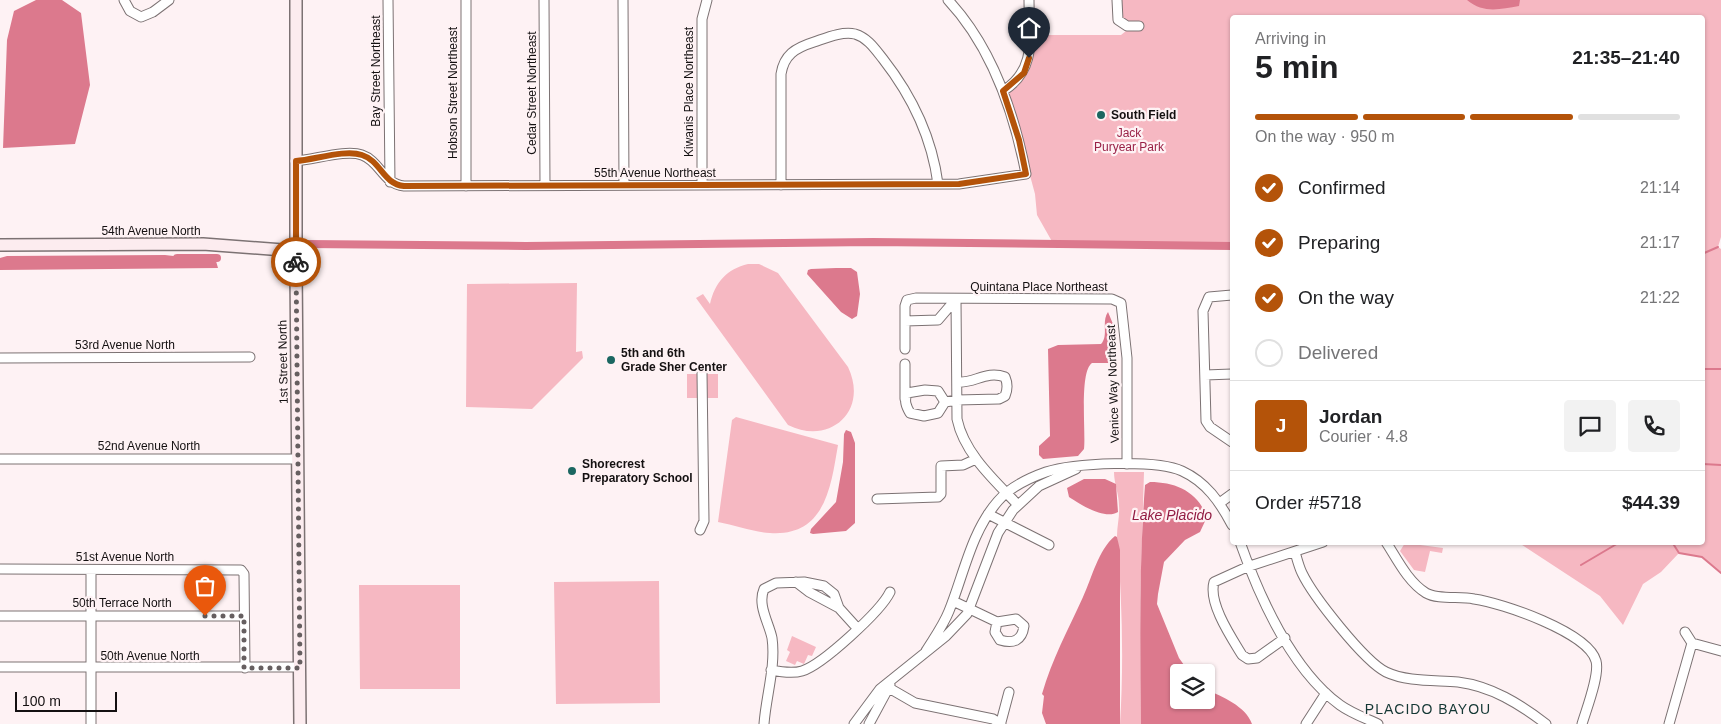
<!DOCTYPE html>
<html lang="en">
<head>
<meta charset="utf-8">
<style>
	:root { --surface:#fff; --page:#f2f2f2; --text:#202124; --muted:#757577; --line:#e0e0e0; --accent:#b45309 }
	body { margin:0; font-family:Arial,sans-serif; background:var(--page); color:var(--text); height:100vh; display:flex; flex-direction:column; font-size:19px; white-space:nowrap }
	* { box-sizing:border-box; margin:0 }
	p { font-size:16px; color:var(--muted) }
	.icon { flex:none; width:28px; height:28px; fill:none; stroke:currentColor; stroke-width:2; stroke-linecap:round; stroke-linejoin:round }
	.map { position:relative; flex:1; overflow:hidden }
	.side { position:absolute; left:1230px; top:15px; width:475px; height:530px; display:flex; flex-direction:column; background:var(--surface); border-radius:5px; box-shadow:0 1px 4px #0004 }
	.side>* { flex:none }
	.buttons { position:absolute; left:1170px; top:664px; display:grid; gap:10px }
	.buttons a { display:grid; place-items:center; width:45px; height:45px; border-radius:5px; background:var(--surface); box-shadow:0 1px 4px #0004; font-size:25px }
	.scale { position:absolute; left:15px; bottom:12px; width:102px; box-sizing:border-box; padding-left:5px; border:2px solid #141011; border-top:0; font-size:14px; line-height:18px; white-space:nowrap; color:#141011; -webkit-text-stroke:4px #fef2f4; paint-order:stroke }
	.pin { position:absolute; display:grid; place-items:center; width:42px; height:42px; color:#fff; margin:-51px -21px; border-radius:50% 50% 50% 0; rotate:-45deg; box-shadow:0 0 5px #0007 }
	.pin .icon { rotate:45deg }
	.courier { position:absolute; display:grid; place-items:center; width:50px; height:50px; margin:-25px; border:4px solid #b45309; border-radius:50%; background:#fff; color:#222; box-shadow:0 1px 6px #0007 }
	.head em { font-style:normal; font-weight:800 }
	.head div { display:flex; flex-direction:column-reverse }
	.head { display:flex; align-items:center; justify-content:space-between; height:85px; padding:0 25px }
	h1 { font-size:32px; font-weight:800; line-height:38px }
	.bar { display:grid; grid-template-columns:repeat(4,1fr); gap:8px 5px; align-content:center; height:60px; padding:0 25px }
	.bar i { height:6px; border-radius:4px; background:var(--line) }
	.bar .active { background:var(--accent) }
	.bar p { grid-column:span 4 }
	.line { display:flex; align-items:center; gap:12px; padding:0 25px; border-top:1px solid var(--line) }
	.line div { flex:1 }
	.round { display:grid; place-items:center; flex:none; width:52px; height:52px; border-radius:5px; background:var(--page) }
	ol { padding:0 25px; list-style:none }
	li { display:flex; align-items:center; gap:15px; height:55px }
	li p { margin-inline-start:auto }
	li .icon { padding:5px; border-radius:50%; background:var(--accent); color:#fff; stroke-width:4 }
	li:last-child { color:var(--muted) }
	li i { width:28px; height:28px; border:2px solid var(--line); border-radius:50% }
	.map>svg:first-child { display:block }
</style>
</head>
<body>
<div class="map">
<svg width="1721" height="724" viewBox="0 0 1721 724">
	<rect width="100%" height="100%" fill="#fef2f4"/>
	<path fill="#f6b8c2" d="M1121 0H1721V237L1718 247 1721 249V573L1702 557 1679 553 1661 572 1643 584 1623 625 1600 596 1519 543 1702 542V18H1232V246L1054 245 1037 215 1035 194 1008 94 1025 77 1031 65 1034 35H1121L1126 31 1125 21 1121 18Z
		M748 264H759L778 273 848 367C869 411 830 446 788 425L696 298 703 294 710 304C715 282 727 269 748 264Z
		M577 283 576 352 582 351 583 358 532 409 466 407 467 284Z
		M687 374H718V398H687Z
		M736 417 838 445C831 485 826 537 770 533 753 532 735 525 718 522L732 420Z
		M1114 472H1144L1140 605 1141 724H1120C1124 662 1122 598 1117 536 1117 526 1120 515 1119 506 1119 493 1114 484 1114 472Z
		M1405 543 1443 548 1442 553 1430 551 1425 572 1414 570 1400 551Z
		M659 581 660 703 556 704 554 582Z
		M359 585H460V689H360Z
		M792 636 816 647 812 656 808 655 804 664 797 661 795 665 786 661 790 652 787 650Z"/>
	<path fill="#dc798d" d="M36 0H62L81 13 90 85 75 144 3 148 7 40 14 11Z
		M1467 0H1520L1519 6C1500 9 1484 14 1467 0Z
		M165 255 216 261 218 268 0 270V258L7 256Z
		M836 268H851L857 272 860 294 857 316 852 319 841 312 807 274 808 270 811 269Z
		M1108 312 1113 324 1111 363H1092C1079 372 1086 432 1084 449L1078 456 1043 459 1039 455V446L1050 436 1048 349 1058 345 1101 344C1109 335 1101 322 1108 312Z
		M846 430 851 432 855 443V523L846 531 813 534 810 533 811 529 836 502 843 462 844 434Z
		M1084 479H1105L1116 484 1118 512C1105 520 1081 505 1069 497L1067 488Z
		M1150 482C1176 482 1198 492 1207 517L1200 532 1185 540 1164 562 1158 594 1157 604 1179 658 1189 672H1179V700H1206V689C1222 697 1246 706 1252 724H1141C1140 644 1139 565 1145 485Z
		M1115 536 1117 537 1120 550V724H1046L1042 713 1044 696 1042 694C1052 659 1068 630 1083 597 1092 578 1098 550 1115 536Z"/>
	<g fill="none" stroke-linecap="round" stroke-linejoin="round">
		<path stroke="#dc798d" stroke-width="2" d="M1702 254 1718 247
			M1702 369H1721
			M1703 464 1721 465
			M1672 542 1679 553 1702 557 1721 573
			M1581 565 1620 542"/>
		<path stroke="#dc798d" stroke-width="8" d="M305 244 526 246 873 242 1232 246
			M177 258H217"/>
		<defs>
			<path id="street" d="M124 0 130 11 141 17 153 12 169 0
				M388 0 390 182
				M466 0V186
				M544 0 545 185
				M623 0 624 185
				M1117 0 1118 20 1127 26H1139
				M1003 91C1038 69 1029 36 1029 0
				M295 161C314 160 346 149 362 155 380 161 383 184 404 186L959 184 1026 174C1014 112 992 47 948 0
				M702 185V19L707 0
				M781 185V74C784 55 795 48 814 42 826 38 842 31 855 34 868 38 875 49 883 59 912 96 932 138 938 184
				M1232 295 1209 297 1203 311 1206 421 1210 427 1232 442
				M956 299 957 419C964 453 994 480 1018 505
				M905 321 938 320 956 299
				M905 349V306L907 300 916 298 1112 299 1121 303 1127 358V464
				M0 358 250 357
				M905 364V399
				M1205 375 1232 374
				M945 402 938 391 925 390 907 393C904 401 906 406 910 413L924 416 938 413 945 402 957 400 999 399 1005 396C1008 389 1008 384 1005 377 986 370 974 384 957 382
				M0 459H297
				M877 499 938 497 941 494V466L963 465 976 459
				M1221 502 1232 494
				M988 514 1049 545
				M700 530 704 521 702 373
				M1240 542C1259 596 1292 670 1340 705 1351 713 1365 718 1378 724
				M1386 542C1397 559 1408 582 1426 593 1438 600 1460 596 1474 599 1502 603 1588 632 1596 661 1600 675 1586 710 1582 724
				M1295 552C1297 559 1299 567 1302 573 1313 596 1364 661 1386 672 1407 682 1435 680 1458 682 1491 686 1520 704 1546 724
				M0 569 241 570 244 574 245 668
				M91 570V724
				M796 582 809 592 839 608
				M953 601 997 622 1016 619 1024 626C1022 641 1013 644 1000 640L995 632 997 622
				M0 616H244
				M1685 632 1692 643
				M1285 638 1257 658 1248 659 1242 655C1231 637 1208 603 1214 582L1247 567 1323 542
				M1692 643 1721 651
				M926 651C934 638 943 626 949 611 964 574 971 532 998 501 1010 487 1029 478 1046 472 1073 463 1156 459 1182 471 1206 482 1220 502 1232 525
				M0 667H300
				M771 670C781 672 792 674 802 671 822 665 881 611 890 592
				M880 689 889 688 915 703 993 719 1001 724
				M1001 722 1009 692
				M764 724C766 696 776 666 772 638 769 623 757 605 764 589L776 583 804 582 824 586 834 594 839 608 858 629
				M854 724 880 689 946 636 967 614 998 533 1013 510 1039 486 1076 469
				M869 724 890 685
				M1306 724 1326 693
				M1669 724 1692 643"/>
			<path id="secondary" d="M296 0V268L300 724
				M0 245 203 244 296 251"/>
		</defs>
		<use href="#street" stroke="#7c7273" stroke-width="11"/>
		<use href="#secondary" stroke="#7c7273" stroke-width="14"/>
		<use href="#street" stroke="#fff" stroke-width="9"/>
		<use href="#secondary" stroke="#fcecef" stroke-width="11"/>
	</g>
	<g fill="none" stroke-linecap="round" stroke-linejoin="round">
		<path stroke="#665f60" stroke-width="5" stroke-dasharray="0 9" d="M205 616H244V668H300L296 262"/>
		<path stroke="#b45309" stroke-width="6" d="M296 262V161C314 160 345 149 362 155 381 161 383 184 404 186L959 184 1026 174 1019 140 1003 91 1024 73 1029 58"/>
	</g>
	<g fill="#1b6761" stroke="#fef2f4" stroke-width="2">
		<circle cx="1101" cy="115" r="5"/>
		<circle cx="611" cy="360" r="5"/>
		<circle cx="572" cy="471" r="5"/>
	</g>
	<g text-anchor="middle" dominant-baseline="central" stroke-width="4.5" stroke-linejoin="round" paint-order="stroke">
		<g font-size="12" fill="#141011" stroke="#fef2f4">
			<text transform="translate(376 71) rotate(-90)">Bay Street Northeast</text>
			<text transform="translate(689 92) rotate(-90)">Kiwanis Place Northeast</text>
			<text transform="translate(453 93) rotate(-90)">Hobson Street Northeast</text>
			<text transform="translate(532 93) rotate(-90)">Cedar Street Northeast</text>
			<text x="655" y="173">55th Avenue Northeast</text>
			<text x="151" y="231">54th Avenue North</text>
			<text x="1039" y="287">Quintana Place Northeast</text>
			<text x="125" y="345">53rd Avenue North</text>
			<text transform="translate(283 362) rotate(-91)">1st Street North</text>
			<text transform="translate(1113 384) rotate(-92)">Venice Way Northeast</text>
			<text x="149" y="446">52nd Avenue North</text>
			<text x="125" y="557">51st Avenue North</text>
			<text x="122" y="603">50th Terrace North</text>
			<text x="150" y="656">50th Avenue North</text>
		</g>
		<g font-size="12" font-weight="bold" fill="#141011" stroke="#fef2f4" text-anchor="start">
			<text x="1111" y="115">South Field</text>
			<text x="621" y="353">5th and 6th<tspan x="621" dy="14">Grade Sher Center</tspan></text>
			<text x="582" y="464">Shorecrest<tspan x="582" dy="14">Preparatory School</tspan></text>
		</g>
		<g font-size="12" fill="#992247" stroke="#fef2f4">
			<text x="1129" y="133">Jack<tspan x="1129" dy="14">Puryear Park</tspan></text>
		</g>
		<g font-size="14" font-style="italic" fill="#921b42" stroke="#fef2f4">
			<text x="1172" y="515">Lake Placido</text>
		</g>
		<g font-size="14" letter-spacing="1" fill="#143734" stroke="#fef2f4">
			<text x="1428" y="709">PLACIDO BAYOU</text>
		</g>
	</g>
</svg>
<div class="buttons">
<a><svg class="icon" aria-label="layers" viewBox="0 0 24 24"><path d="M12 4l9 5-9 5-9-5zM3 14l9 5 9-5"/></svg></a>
</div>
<div class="scale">100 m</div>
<div class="pin" style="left:205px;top:616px;background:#ea580c"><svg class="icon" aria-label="bag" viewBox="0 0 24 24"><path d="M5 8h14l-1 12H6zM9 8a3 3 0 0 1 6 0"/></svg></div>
<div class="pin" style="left:1029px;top:58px;background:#1f2937"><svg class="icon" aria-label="home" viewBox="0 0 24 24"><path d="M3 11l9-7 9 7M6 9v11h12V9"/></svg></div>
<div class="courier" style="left:296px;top:262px"><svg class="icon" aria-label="bike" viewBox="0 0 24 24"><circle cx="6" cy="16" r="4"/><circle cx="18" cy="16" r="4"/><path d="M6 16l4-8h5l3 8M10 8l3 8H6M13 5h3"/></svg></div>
<section class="side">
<div class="head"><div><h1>5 min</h1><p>Arriving in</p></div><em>21:35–21:40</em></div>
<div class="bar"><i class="active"></i><i class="active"></i><i class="active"></i><i></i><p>On the way · 950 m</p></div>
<ol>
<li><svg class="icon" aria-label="check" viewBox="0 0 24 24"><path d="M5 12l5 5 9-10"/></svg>Confirmed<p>21:14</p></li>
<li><svg class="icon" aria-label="check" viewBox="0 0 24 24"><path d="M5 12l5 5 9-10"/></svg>Preparing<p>21:17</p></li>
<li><svg class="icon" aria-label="check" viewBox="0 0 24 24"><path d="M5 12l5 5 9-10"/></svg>On the way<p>21:22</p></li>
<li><i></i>Delivered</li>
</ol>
<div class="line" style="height:90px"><b class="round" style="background:var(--accent);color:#fff">J</b><div><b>Jordan</b><p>Courier · 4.8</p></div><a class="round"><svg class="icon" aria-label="chat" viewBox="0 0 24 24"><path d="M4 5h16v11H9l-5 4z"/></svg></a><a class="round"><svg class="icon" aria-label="phone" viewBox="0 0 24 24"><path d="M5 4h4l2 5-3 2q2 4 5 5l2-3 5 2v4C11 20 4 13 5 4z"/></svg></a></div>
<div class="line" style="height:65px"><div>Order #5718</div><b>$44.39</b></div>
</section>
</div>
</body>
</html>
